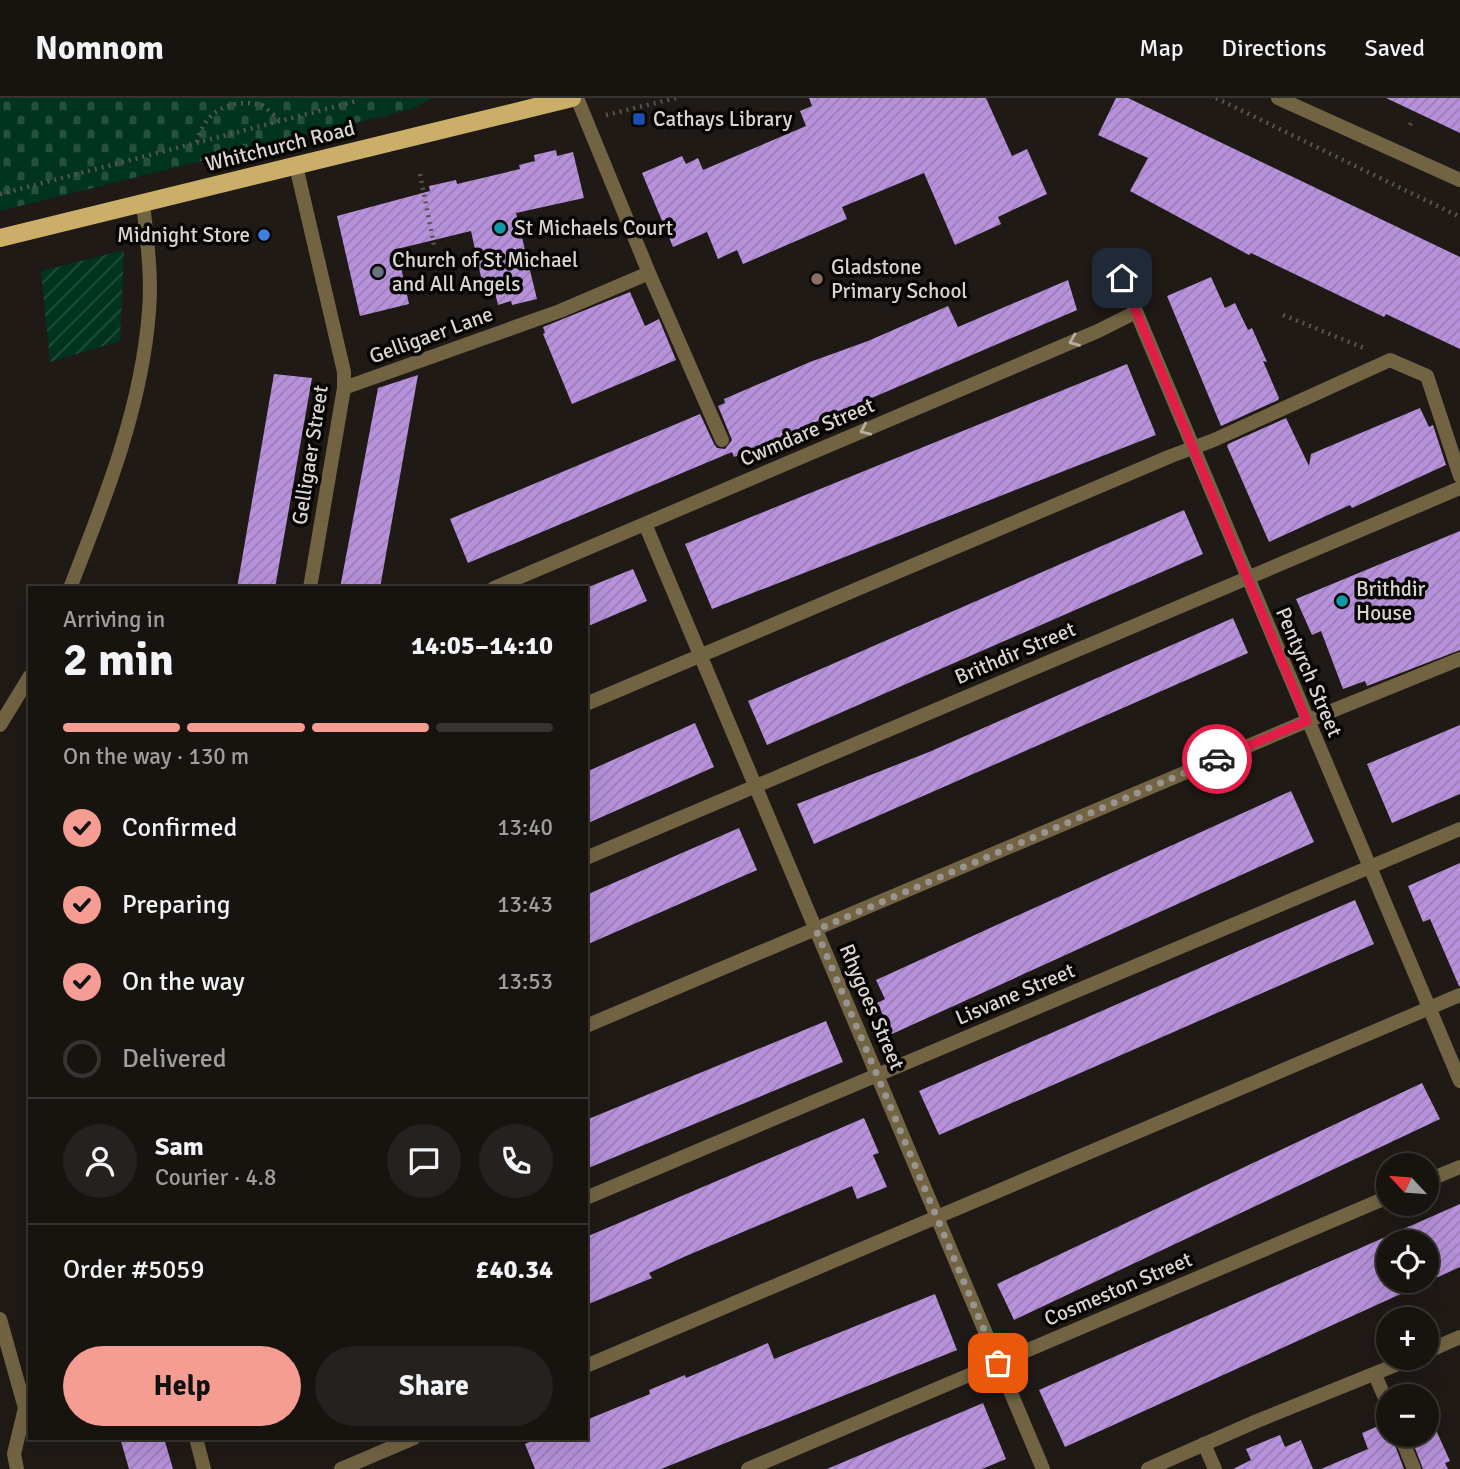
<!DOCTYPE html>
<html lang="en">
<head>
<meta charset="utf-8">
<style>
	:root { --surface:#171410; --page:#24211e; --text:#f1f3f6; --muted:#9e9e9f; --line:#363330; --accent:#f59c93 }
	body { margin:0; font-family:Signika,sans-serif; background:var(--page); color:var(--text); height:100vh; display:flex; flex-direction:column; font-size:26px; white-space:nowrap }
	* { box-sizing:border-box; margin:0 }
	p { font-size:23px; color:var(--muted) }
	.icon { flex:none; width:38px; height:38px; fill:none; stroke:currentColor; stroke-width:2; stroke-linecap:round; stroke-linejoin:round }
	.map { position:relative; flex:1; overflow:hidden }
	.sheet { position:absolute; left:28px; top:488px; width:560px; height:854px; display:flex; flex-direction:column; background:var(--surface); border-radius:0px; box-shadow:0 7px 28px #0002,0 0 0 2px var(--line) }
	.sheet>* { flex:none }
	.needle { width:46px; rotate:296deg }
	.tools { position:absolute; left:1376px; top:1055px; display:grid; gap:14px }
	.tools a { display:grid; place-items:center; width:63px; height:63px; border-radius:50%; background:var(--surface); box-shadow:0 7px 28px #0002,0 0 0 2px var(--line); font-size:35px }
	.pin { position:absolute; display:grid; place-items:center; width:60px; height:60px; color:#fff; margin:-30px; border-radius:14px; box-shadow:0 4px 10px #0006 }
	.courier { position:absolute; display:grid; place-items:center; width:70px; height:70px; margin:-35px; border:5px solid #e11d48; border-radius:50%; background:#fff; color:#222; box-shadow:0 2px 9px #0007 }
	.headline em { font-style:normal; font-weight:700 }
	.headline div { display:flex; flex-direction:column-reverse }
	.headline { display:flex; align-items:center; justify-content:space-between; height:119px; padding:0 35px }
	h1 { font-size:46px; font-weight:700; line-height:52px }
	.bar { display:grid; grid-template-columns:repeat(4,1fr); gap:10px 7px; align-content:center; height:84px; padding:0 35px }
	.bar i { height:9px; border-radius:5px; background:var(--line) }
	.bar .current { background:var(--accent) }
	.bar p { grid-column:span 4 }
	.line { display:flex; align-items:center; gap:18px; padding:0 35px; border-top:2px solid var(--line) }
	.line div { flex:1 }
	.round { display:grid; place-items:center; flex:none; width:74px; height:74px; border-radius:37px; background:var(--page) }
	ol { padding:0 35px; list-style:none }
	li { display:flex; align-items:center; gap:21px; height:77px }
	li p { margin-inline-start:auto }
	li .icon { padding:7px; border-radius:50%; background:var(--accent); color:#111; stroke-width:4 }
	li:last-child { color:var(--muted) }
	li i { width:38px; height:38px; border:4px solid var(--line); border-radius:50% }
	.primary-button { display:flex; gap:14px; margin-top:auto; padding:14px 35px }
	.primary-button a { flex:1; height:80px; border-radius:42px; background:var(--accent); color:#111; font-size:28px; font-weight:700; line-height:80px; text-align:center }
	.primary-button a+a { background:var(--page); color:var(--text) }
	header { display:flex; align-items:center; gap:42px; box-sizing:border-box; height:98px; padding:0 35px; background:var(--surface); border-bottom:2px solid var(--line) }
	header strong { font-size:33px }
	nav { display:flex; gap:38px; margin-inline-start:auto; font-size:24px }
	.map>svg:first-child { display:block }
</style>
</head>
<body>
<header>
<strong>Nomnom</strong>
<nav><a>Map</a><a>Directions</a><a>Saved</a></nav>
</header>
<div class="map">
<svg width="1460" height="1371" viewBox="0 0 1460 1371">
	<defs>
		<pattern id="cemetery-stones" width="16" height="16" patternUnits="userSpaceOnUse" patternTransform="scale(1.75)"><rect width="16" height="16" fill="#003421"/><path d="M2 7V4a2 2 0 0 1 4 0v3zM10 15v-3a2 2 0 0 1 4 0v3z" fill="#255040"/></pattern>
		<pattern id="garden-furrows" width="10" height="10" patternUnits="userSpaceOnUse" patternTransform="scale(1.75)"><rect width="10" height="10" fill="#003421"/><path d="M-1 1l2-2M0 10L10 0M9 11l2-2" fill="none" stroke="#255040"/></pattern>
		<pattern id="building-hatch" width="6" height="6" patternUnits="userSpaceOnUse" patternTransform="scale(1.75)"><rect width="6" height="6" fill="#b791db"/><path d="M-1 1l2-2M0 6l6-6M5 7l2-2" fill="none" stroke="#9a7db4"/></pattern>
	</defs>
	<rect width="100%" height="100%" fill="#1f1a16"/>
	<path fill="url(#cemetery-stones)" d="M0 0H433L412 11 0 113Z"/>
	<path fill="url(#garden-furrows)" d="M124 152 120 243 50 264 41 173Z"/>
	<path fill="url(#building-hatch)" fill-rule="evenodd" d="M809 0H986L1012 58 1027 51 1047 96 998 119 1001 126 955 147 924 75 842 109 847 121 743 166 737 152 718 161 707 134 673 149 642 75 682 58 686 66 698 60 703 72 806 28 800 13 812 8Z
		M1116 0H1128L1460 159V251L1386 216 1384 219 1251 155 1249 157 1130 93 1148 60 1098 37Z
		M1386 0H1460V35Z
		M556 52 557 58 573 54 584 100 516 115 537 201 512 207 511 203 498 207 493 186 483 188 471 133 397 151 409 206 360 218 337 118 430 93 429 88 456 82 457 86 520 71 519 67 535 63 534 57Z
		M1211 179 1225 210 1235 205 1248 232 1252 230 1267 264 1263 263 1279 300 1278 302 1221 328 1167 198Z
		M1068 182 1077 212 734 359 732 354 468 465 450 421 700 316 714 346 717 350 725 351 732 342 718 308 725 305 724 301 810 264 868 243 948 208 958 229Z
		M630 194 645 228 659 221 676 262 572 306 543 236 545 235 543 229Z
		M1127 266 1156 337 712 511 685 446Z
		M274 276 312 280 275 490H237Z
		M418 277 380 490H340L378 290Z
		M1420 310 1429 329 1433 327 1446 367 1352 410 1350 407 1269 444 1227 348 1228 346 1286 320 1309 368 1311 356Z
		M1184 412 1203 456 767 647 748 603Z
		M1460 433V552L1367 588 1365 583 1343 591 1321 533 1312 537 1296 501Z
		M633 471 647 503 586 529V490Z
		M1233 520 1248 555 814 746 797 706 929 654Z
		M695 625 714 669 586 726V674Z
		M1460 627V696L1392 725 1367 666Z
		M1291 693 1314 744 892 936 877 905 885 901 876 882Z
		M739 730 757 772 586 847V797Z
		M1460 765V888H1459L1430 821 1423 824 1408 788Z
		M1355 802 1374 846 939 1037 919 993Z
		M826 923 843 964 586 1071V1022Z
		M1422 985 1440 1021 1014 1222 997 1186Z
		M864 1020 879 1055 873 1057 887 1089 857 1101 852 1088 686 1158 649 1175 652 1180 586 1207V1139Z
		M1460 1106V1169L1065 1349 1039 1292ZM1388 1144H1426V1183H1388Z
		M935 1196 957 1252 661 1371H535L525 1346 539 1340H586V1322L650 1296 649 1292 685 1277 686 1280 768 1245 774 1261Z
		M983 1305 1006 1361 982 1371H827Z
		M1426 1310 1450 1363 1445 1365 1448 1371H1423L1410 1337H1426Z
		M1388 1324V1337H1391L1404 1371H1321L1368 1351 1362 1335Z
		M1280 1337 1285 1349 1301 1342 1313 1371H1233L1251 1362 1246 1351Z
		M120 1340H164L173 1371H129Z"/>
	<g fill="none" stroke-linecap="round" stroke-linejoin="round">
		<path stroke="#57534f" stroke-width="4.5" stroke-dasharray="2 5" stroke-linecap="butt" d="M1216 0 1460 119
			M606 17 676 0
			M1410 27 1413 21
			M197 44C204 14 229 0 262 7 268 11 274 17 279 22
			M420 76 434 147
			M0 96 357 3
			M1283 217 1364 250"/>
		<path stroke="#726443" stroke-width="14" d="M649 175 722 342
			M344 290 560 213 649 175 577 0
			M70 490C105 401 142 309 149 213 152 177 147 141 143 106
			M586 606 1171 358 1214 342 1390 262 1427 278 1460 378
			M0 627 30 578
			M586 928 1307 623 1460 561
			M0 1221 25 1310 14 1356 17 1371
			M1426 1254 1460 1239
			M586 1268 1460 897
			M1375 1277 1388 1307
			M1400 1337 1414 1371
			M341 1371 414 1340
			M1148 1371 1257 1323 1413 1260"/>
		<path stroke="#726443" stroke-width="14" d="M1278 0 1460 82
			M296 68 344 274V290L310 490
			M1122 180 1460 983
			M645 426 1043 1371
			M494 490 1098 233 1136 214
			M586 760 1460 390
			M1426 1083 1460 1069
			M586 1100 1460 731
			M196 1340 204 1371
			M1204 1346 1215 1371
			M748 1371 1388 1099"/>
		<path stroke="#cbaf68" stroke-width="18" d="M0 140 572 0"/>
	</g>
	<defs><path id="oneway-chevron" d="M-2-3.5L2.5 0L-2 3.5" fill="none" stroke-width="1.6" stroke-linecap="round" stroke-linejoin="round" transform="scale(1.75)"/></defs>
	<g stroke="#b5ada0">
		<use href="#oneway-chevron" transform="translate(1074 243) rotate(158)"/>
		<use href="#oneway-chevron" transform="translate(865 332) rotate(156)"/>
	</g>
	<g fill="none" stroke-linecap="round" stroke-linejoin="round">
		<path stroke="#989490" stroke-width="7" stroke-dasharray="0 12.6" d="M998 1265 816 832 1217 661"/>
		<path stroke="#e11d48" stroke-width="9" d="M1122 180 1307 623 1217 661"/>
	</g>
	<rect fill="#1a4fb4" stroke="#070504" stroke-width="2.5" x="632" y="14" width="14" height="14" rx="3.5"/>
	<g fill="#0f9aa8" stroke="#070504" stroke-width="2.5">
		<circle cx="500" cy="130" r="7"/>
		<circle cx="1342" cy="503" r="7"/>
	</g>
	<circle fill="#3f7fe0" stroke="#070504" stroke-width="2.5" cx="264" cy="137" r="7"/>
	<circle fill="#6b7280" stroke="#070504" stroke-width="2.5" cx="378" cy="174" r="7"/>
	<circle fill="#8d6e63" stroke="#070504" stroke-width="2.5" cx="817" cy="181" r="7"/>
	<g text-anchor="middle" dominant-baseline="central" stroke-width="7" stroke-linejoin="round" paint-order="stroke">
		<g font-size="21" fill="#d9d5d2" stroke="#070504" text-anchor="start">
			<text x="653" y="21">Cathays Library</text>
			<text x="514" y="130">St Michaels Court</text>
			<text x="250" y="137" text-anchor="end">Midnight Store</text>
			<text x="392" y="162">Church of St Michael<tspan x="392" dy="24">and All Angels</tspan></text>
			<text x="831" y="169">Gladstone<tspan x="831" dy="24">Primary School</tspan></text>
			<text x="1356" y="491">Brithdir<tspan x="1356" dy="24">House</tspan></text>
		</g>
		<g font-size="21" fill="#d9d5d2" stroke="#070504">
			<text transform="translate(280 48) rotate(-14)">Whitchurch Road</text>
			<text transform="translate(431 237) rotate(-20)">Gelligaer Lane</text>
			<text transform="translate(807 334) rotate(-23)">Cwmdare Street</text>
			<text transform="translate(310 357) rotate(-81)">Gelligaer Street</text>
			<text transform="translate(1015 555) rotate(-23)">Brithdir Street</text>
			<text transform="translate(1309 574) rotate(67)">Pentyrch Street</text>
			<text transform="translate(1015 896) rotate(-23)">Lisvane Street</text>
			<text transform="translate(872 909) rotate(67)">Rhygoes Street</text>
			<text transform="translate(1118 1191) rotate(-23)">Cosmeston Street</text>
		</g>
	</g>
</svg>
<div class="tools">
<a><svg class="needle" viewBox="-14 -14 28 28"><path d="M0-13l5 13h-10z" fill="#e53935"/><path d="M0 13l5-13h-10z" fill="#9e9e9f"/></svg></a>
<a><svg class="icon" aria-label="locate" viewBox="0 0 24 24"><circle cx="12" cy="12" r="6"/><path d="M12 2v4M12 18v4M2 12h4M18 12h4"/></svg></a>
<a>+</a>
<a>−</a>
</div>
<div class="pin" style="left:998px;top:1265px;background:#ea580c"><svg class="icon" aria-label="bag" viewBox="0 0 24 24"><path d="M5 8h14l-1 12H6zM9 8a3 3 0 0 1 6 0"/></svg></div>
<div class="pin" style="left:1122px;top:180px;background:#1f2937"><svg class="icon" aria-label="home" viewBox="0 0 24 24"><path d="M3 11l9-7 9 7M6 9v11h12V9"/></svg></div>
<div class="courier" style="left:1217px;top:661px"><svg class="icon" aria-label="car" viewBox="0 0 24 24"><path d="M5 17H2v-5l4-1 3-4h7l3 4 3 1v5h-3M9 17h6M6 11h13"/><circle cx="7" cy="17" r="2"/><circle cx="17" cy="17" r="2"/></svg></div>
<section class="sheet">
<div class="headline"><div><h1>2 min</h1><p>Arriving in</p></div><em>14:05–14:10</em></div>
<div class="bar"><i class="current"></i><i class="current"></i><i class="current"></i><i></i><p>On the way · 130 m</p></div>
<ol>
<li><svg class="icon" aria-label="check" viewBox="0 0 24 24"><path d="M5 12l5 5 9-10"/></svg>Confirmed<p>13:40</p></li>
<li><svg class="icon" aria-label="check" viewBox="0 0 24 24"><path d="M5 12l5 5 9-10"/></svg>Preparing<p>13:43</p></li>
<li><svg class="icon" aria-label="check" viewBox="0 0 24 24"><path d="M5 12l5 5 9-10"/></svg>On the way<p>13:53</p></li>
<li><i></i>Delivered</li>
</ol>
<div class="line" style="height:126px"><a class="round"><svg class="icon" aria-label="person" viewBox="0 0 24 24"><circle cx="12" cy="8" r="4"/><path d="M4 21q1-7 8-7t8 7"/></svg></a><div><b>Sam</b><p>Courier · 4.8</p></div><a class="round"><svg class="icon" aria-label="chat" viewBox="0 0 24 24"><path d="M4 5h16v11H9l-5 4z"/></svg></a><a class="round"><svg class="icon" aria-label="phone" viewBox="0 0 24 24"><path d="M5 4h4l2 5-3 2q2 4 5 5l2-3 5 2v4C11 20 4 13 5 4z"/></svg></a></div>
<div class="line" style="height:91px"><div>Order #5059</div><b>£40.34</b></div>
<div class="primary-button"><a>Help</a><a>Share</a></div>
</section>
</div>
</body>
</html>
